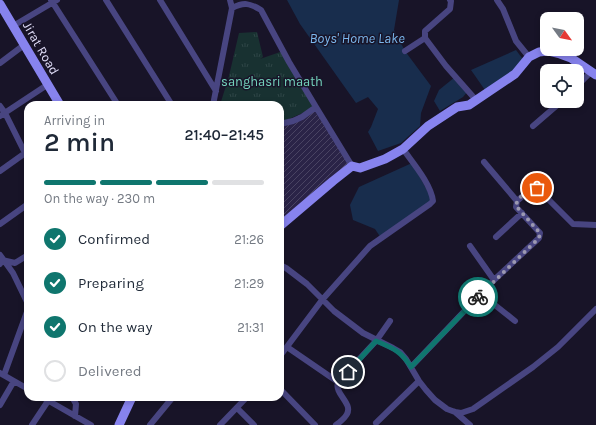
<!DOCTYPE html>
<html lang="en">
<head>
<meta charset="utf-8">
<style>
	:root { --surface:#fff; --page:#f2f2f3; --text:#1f2937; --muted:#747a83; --line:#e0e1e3; --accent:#0f766e }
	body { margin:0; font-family:Karla,sans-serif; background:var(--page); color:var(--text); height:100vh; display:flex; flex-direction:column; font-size:15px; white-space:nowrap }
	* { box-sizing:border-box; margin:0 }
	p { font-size:13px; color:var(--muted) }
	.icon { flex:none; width:22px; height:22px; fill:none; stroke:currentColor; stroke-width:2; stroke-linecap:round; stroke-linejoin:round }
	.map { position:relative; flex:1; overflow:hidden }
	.sheet { position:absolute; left:24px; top:101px; width:260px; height:300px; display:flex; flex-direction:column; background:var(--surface); border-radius:12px; box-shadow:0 2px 6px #0003 }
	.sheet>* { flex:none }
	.needle { width:26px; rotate:123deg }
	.controls { position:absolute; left:540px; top:12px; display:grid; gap:8px }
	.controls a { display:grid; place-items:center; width:44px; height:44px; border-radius:8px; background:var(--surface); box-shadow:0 2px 6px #0003; font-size:20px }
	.pin { position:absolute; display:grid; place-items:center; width:34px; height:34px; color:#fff; margin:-17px; border:2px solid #fff; border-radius:50%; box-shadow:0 1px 4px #0007 }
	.courier { position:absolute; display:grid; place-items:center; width:40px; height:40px; margin:-20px; border:3px solid #0f766e; border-radius:50%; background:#fff; color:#222; box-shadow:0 1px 5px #0007 }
	.overview em { font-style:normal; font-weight:600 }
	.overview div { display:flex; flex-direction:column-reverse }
	.overview { display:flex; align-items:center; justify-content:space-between; height:68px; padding:0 20px }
	h1 { font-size:26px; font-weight:600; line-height:30px }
	.bar { display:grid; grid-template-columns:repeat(4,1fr); gap:6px 4px; align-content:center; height:48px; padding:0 20px }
	.bar i { height:5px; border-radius:3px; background:var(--line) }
	.bar .on { background:var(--accent) }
	.bar p { grid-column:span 4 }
	ol { padding:0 20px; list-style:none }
	li { display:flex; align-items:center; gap:12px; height:44px }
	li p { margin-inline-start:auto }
	li .icon { padding:4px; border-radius:50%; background:var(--accent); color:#fff; stroke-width:4 }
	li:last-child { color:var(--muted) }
	li i { width:22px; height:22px; border:2px solid var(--line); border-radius:50% }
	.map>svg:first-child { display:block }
</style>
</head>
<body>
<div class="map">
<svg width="596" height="425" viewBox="0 0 596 425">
	<defs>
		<pattern id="park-tufts" width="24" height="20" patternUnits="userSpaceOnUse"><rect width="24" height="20" fill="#183131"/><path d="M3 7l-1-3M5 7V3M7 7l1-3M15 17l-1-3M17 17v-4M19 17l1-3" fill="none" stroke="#2e4546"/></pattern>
		<pattern id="building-hatch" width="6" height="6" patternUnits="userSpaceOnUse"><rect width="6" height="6" fill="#2a2347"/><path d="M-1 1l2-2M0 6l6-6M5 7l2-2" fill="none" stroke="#494362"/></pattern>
	</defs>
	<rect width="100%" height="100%" fill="#181428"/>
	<path fill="url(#park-tufts)" d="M257 32 263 57 260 59 283 51 316 107 280 123V105H220L229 76 239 33Z"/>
	<path fill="#182d4d" d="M287 0H399L394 30 405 51 431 86 421 113 420 126 401 143 378 151 368 132 371 127 378 109 368 97 356 103 300 24Z
		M516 50 525 62 487 93 471 70Z
		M455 77 468 91 463 97 440 111 434 101 439 90Z
		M412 163 433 201 381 238 375 229 353 220 350 205 359 187Z"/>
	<path fill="url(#building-hatch)" d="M316 107 352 166 280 226V124Z"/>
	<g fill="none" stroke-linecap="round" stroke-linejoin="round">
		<path stroke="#484581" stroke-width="6" d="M51 0 118 105
			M106 0 172 105
			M160 0 216 91
			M450 0 451 1 450 9 425 31V38L446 66 476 100
			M497 0 503 9 516 41 529 57
			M232 8C244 2 249 3 261 10L289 62 316 107
			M13 26 57 0
			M405 51 425 38
			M0 63 24 45
			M577 86 592 71
			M213 105 232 8 230 0
			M0 106 5 113 28 159
			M0 116 47 85
			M280 124 293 121 302 117 316 107 352 166
			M533 126 562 101
			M484 162 517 201
			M0 171 28 151
			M0 224 28 204
			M496 237 522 213
			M470 246 494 280
			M0 255 13 273 28 304
			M0 264 2 260 15 263 28 255
			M280 265 286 268 307 284 334 311 363 333 393 348 400 352 406 359 419 381 426 390 435 400 447 409 455 412 461 413 473 409 533 367 558 347 596 309
			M481 294 515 321
			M287 347 338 382
			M280 356 322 300 370 246 430 204 433 201C431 184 413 163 403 149
			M411 367 494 280 539 238 540 233 516 207 517 201 531 189 533 187 537 188 573 224 596 225
			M0 373 28 389
			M4 375 28 309
			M280 389 315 425
			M42 397 91 425
			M72 397 76 404 75 416
			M0 405 14 381
			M237 408 254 425
			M455 412 470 425
			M376 423 419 381
			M32 425 48 401
			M150 425 173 397
			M220 425 247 397
			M336 425C340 422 345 418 347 414 353 403 334 394 338 382L376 341 390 321"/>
		<path stroke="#8783ee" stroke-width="9" d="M0 4 60 105
			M280 226 333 181 352 166 360 168 385 159 403 149 428 126 457 107 469 105 515 74 529 57 539 52 548 51 560 54 571 58 596 75
			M119 425 132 397"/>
	</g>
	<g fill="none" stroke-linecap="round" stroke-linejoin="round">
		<path stroke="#9c99b1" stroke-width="4" stroke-dasharray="0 7.2" d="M478 297 539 238 540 233 516 206C516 199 528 190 535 187L537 188"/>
		<path stroke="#0f766e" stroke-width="5" d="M348 372 376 341C393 348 401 351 411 367L478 297"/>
	</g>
	<g text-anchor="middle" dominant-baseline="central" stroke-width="3" stroke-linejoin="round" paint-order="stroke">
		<g font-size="13" fill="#e3e0fb" stroke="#181428">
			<text transform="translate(41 48) rotate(60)">Jirat Road</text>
		</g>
		<g font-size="13" fill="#74d2bc" stroke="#181428">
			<text x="272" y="81">sanghasri maath</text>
		</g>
		<g font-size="14" font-style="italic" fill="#7bb7ed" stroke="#181428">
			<text x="357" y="38">Boys' Home Lake</text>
		</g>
	</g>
</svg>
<div class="controls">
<a><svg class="needle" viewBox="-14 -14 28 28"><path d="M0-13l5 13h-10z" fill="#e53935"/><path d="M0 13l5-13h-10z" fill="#747a83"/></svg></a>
<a><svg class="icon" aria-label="locate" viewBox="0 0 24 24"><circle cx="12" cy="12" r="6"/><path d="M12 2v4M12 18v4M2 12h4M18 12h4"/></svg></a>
</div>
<div class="pin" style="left:537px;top:188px;background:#ea580c"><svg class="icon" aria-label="bag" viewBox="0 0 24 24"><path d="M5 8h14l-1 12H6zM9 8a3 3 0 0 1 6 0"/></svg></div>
<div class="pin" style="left:348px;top:372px;background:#1f2937"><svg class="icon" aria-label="home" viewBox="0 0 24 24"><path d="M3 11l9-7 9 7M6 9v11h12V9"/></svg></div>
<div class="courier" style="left:478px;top:297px"><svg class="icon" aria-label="bike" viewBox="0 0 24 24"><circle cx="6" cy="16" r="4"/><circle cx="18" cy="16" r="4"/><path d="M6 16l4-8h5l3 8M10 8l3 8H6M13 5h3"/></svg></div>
<section class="sheet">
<div class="overview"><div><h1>2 min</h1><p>Arriving in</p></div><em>21:40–21:45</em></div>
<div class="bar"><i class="on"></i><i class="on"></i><i class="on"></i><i></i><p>On the way · 230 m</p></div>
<ol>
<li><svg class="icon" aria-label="check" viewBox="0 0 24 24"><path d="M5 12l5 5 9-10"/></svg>Confirmed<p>21:26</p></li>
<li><svg class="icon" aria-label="check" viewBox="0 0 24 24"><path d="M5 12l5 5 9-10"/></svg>Preparing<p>21:29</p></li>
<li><svg class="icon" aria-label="check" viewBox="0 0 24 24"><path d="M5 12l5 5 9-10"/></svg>On the way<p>21:31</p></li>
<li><i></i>Delivered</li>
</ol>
</section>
</div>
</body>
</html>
